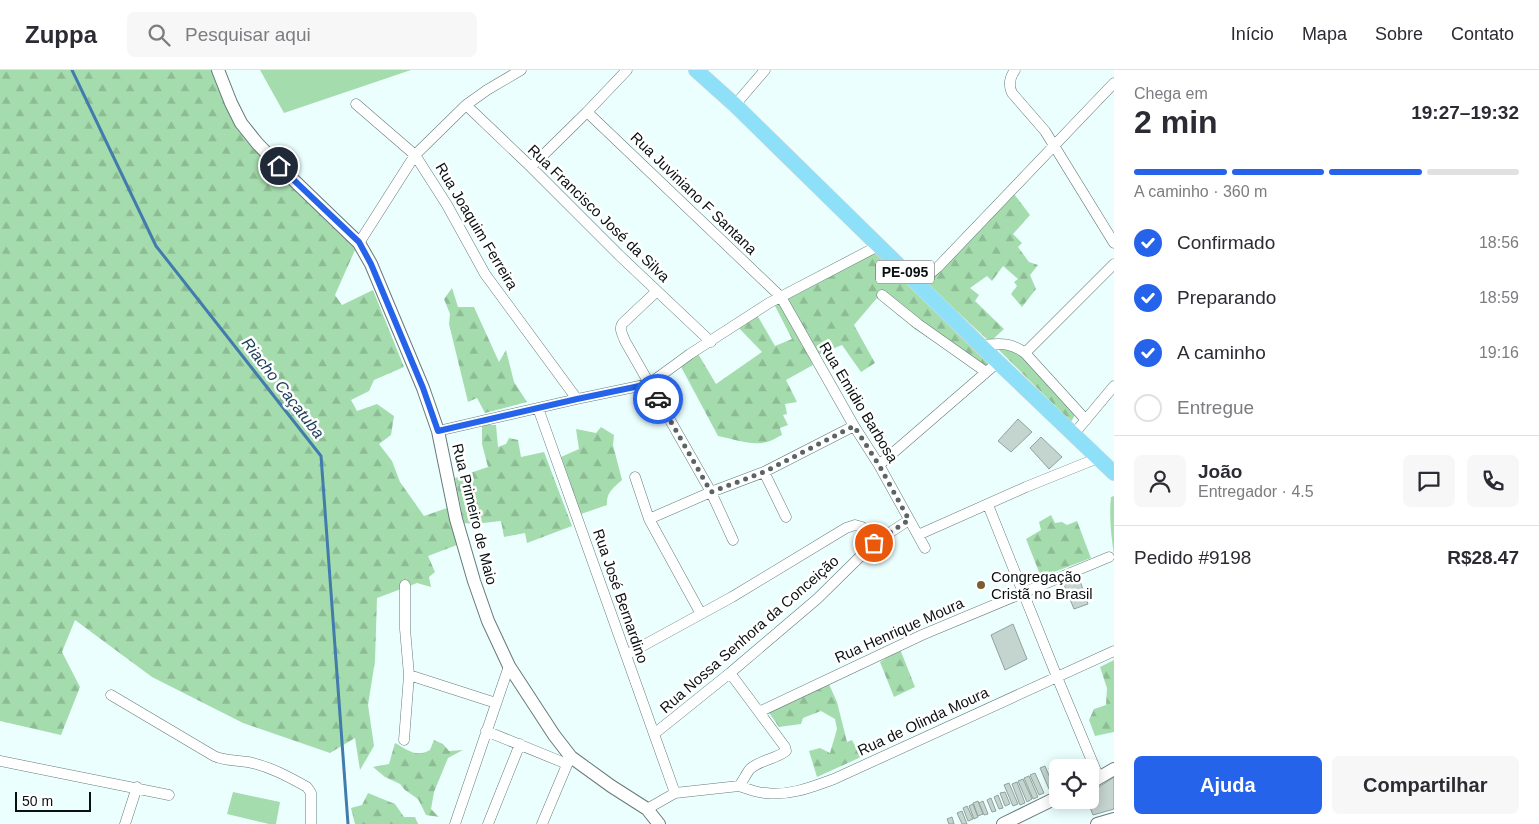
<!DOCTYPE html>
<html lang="pt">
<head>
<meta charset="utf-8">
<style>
	:root { --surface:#fff; --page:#f7f7f7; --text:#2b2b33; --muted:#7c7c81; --line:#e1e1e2; --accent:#2563eb }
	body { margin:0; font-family:Arial,sans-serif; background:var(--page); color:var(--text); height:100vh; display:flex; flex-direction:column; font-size:19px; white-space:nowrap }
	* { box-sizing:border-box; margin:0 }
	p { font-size:16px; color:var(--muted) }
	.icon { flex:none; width:28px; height:28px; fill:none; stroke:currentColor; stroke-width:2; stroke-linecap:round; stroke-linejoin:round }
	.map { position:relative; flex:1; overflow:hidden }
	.side { display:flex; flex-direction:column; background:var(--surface); width:425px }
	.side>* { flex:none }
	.buttons { position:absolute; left:1049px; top:689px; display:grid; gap:10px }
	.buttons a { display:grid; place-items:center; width:50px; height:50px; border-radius:8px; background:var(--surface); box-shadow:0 2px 12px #0003; font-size:25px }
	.scale { position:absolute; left:15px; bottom:12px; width:76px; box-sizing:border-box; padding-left:5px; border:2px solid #0a1010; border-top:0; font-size:14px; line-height:18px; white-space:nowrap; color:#0a1010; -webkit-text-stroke:4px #fff; paint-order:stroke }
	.pin { position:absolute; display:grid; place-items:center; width:42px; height:42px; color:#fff; margin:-21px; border:2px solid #fff; border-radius:50%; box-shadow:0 1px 5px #0007 }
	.courier { position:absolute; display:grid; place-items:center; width:50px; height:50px; margin:-25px; border:4px solid #2563eb; border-radius:50%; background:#fff; color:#222; box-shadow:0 1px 6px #0007 }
	.summary em { font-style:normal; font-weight:800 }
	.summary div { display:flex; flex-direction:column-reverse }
	.summary { display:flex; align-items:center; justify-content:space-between; height:85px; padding:0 20px }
	h1 { font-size:32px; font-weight:800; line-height:38px }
	.bar { display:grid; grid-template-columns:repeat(4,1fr); gap:8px 5px; align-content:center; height:60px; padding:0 20px }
	.bar i { height:6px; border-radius:4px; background:var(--line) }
	.bar .current { background:var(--accent) }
	.bar p { grid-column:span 4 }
	.line { display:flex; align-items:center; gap:12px; padding:0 20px; border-top:1px solid var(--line) }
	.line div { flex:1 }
	.round { display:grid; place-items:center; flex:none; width:52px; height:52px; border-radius:8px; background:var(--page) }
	ol { padding:0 20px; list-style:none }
	li { display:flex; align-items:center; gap:15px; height:55px }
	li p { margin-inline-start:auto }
	li .icon { padding:5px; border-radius:50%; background:var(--accent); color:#fff; stroke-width:4 }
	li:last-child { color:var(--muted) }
	li i { width:28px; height:28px; border:2px solid var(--line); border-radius:50% }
	.action { display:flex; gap:10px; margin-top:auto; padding:10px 20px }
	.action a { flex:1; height:58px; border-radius:8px; background:var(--accent); color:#fff; font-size:20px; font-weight:800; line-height:58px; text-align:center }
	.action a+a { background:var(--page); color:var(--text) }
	header { display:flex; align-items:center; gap:30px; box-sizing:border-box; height:70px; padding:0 25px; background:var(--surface); border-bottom:1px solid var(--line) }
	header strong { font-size:24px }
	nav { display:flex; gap:28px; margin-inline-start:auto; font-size:18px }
	.search { width:350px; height:45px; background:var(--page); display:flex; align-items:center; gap:12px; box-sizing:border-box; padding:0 18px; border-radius:8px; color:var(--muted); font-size:19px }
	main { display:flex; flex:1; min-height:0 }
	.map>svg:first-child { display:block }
</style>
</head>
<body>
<header>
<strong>Zuppa</strong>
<div class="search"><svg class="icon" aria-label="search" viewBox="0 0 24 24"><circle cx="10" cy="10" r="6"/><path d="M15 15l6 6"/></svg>Pesquisar aqui</div>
<nav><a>Início</a><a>Mapa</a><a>Sobre</a><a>Contato</a></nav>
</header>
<main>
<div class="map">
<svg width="1114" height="754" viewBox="0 0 1114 754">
	<defs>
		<pattern id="forest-firs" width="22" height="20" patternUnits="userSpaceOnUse" patternTransform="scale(1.25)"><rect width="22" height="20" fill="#a5dcad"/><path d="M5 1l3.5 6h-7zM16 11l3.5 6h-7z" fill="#8dbc94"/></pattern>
	</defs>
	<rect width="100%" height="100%" fill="#ecffff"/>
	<path fill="url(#forest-firs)" d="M0 0H216L235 49 359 171 335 225 342 235 373 220 404 297 374 310 369 321 351 330 357 341 377 334 394 346 391 365 379 374 392 391 400 412 424 446 447 438 457 475 428 486 435 502 429 507 431 517 417 513 377 528 375 591 368 635 374 676 360 700 355 668 330 683 243 653 152 607 75 550 62 582 80 617 61 665 0 651Z
		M1011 120 1030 145 1013 164 1022 173 1018 177 1029 192 1038 195 1030 205 1036 219 1022 237 1011 224 1017 216 1014 212 1018 209 1003 196 992 211 987 206 970 218 979 225 975 231 1004 259 990 272 923 210Z
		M874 173 994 292 982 301 916 260 877 228 854 255 875 293 861 302 842 275 815 286 795 258 813 295 786 310 797 332 785 334 787 344 783 345 788 355 780 358 782 365C777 367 772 371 767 372 752 376 733 369 718 366L679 293 697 282 716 314 762 282 736 255 756 243 775 276 792 269 773 232Z
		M452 218 458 237H474L499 292 506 280 514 312 527 332 485 343 477 328 468 332 449 254 450 244 444 229Z
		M1005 275 1025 284 1076 343 1071 352 999 280Z
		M482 355H496L498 377 506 374 509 368 518 370 521 387 544 382 572 456 527 473 525 463 504 467 501 451 474 454 464 453 455 408 488 397 482 374Z
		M601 357 614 365 613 375 622 410C613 418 606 423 607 435L581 444 561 387 579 379 576 359 596 363Z
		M1114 426V485C1111 465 1109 446 1111 427Z
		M1051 445 1055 453 1062 452 1067 455 1077 451 1091 488 1041 507 1026 469 1041 460 1039 452Z
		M900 579 915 617 894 627 880 592Z
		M1114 590V662L1095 666 1089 650 1094 639 1106 635 1107 618 1100 597Z
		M828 612 837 632 847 672 852 670 861 687 817 707 809 681 820 678 830 683 837 659 835 649 821 641 803 648 801 654 779 657 767 640Z
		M434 670 443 674 449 681 463 680 448 688 434 722 431 739 439 747 426 745 418 729 405 720 400 714 385 707 373 697 389 694 395 673C408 680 416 688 430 680Z
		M368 723 395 734 404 747H415L418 754H355L351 738 362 735Z"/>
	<path fill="#a5dcad" d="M260 0H411L284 43Z
		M233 722 280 732 276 754H269L227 744Z"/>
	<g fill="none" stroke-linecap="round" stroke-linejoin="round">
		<path stroke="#427cac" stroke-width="3" d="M72 0 156 176 321 386 348 754"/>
	</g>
	<path fill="#c4d4ce" stroke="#91a19b" d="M1018 349 1032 362 1011 382 998 371Z
		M1041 367 1062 387 1049 399 1030 378Z
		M1078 505 1088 534 1074 539 1062 510Z
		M1013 554 1027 589 1005 600 991 565Z
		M1065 690 1068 698H1062L1060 692Z
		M1045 696 1054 717 1049 719 1040 698Z
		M1054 696 1058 705 1057 719 1049 698Z
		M1035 703 1044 723 1039 725 1030 705Z
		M1029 706 1038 727 1033 729 1024 708Z
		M1114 707V739L1093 745 1087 730H1090V723Z
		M1023 709 1032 729 1027 732 1018 711Z
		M1017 712 1025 733 1020 735 1012 714Z
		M1009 713 1018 734 1013 736 1004 715Z
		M1005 722 1010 734 1005 736 1000 723Z
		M998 725 1003 738 999 739 994 727Z
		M991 728 996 741 992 742 987 730Z
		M978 731 983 744 978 746 973 733Z
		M983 731 988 744 984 745 979 733Z
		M973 734 978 747 974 749 969 736Z
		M967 736 973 749 968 751 963 738Z
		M962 741 967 754H962L957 743Z
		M952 747 954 754H949L947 749Z"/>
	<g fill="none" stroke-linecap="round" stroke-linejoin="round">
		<defs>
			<path id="minor" d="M1015 0C1010 7 1008 15 1012 23L1045 61 1114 173
				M356 34 415 85 447 135 485 204 577 329
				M466 35 531 97 619 185 711 272
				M735 35 765 0
				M587 42 781 227 854 356 879 395 925 478
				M531 97 587 42 627 0
				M359 173 415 85 466 35 487 20 521 0
				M918 214 938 197 1114 13
				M657 221 623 253C618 259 623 265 625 271L711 422 733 470
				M882 225 918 254 986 302
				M980 275C998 274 1009 271 1025 283L1086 350
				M1025 283 1114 194
				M538 338 675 723
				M438 361 577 329 649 314 690 284 769 233 878 176
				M1073 365 1114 316
				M879 395 998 292
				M764 402 786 447
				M635 407 649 449 701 544
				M988 435 1057 607 1099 708
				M649 449 711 422 764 402 854 356
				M918 465 1026 417 1098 388
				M626 585 732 527 846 458 855 455 862 457 874 473
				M409 605 496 633
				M111 625 214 686C225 691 236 690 248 692 269 696 289 707 307 717L311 723V754
				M759 642 922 565 1109 487
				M486 661 567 694
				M654 664 730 603 817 529 874 473 909 450
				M404 670 409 605 405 559V515
				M0 691 169 725
				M739 716C748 719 757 723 766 723 790 726 812 717 834 709L1114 581
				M647 739 675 723 739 716C743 711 746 704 750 699 760 690 776 689 786 681L785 677 730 603
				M125 754 137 717
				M455 754 509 596
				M488 754 520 674
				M542 754 569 690"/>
			<path id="tertiary" d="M218 0 231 33 241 53 257 73 279 96 359 173 371 194 423 318 438 361 456 449 474 511 488 551 509 596 554 665 571 687 611 716 647 739 659 754
				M1090 713 1114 699
				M1003 754 1058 727
				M1097 754 1114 749"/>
			<path id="primary" d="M696 0 735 35 980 275 1114 403"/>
		</defs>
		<use href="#minor" stroke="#687979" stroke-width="11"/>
		<use href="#tertiary" stroke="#687979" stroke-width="14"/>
		<use href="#primary" stroke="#d8d9d9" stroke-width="16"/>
		<use href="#minor" stroke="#fff" stroke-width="10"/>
		<use href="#tertiary" stroke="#fff" stroke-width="12"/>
		<use href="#primary" stroke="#8ee0f8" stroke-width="15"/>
	</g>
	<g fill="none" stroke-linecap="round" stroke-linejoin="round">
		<path stroke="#596464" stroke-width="5" stroke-dasharray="0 9" d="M658 329 711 422 764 402 854 356 879 395 909 450 874 473"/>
		<path stroke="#2563eb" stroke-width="6" d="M279 96 359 172 371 194 405 275 423 318 438 361 577 329 649 314 658 329"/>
	</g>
	<circle fill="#7c5d32" stroke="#fff" stroke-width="2" cx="981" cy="515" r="5"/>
	<g text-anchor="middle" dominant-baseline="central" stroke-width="5" stroke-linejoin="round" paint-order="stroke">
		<rect fill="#fff" stroke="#545858" stroke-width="1" x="876" y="190.5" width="58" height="23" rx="4"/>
		<g font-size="14" font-weight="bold" fill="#0a1010">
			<text x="905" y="202">PE-095</text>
		</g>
		<g font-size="15" fill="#0a1010" stroke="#fff">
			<text transform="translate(694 123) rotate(44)">Rua Juviniano F Santana</text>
			<text transform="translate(599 143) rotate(44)">Rua Francisco José da Silva</text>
			<text transform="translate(477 156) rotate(59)">Rua Joaquim Ferreira</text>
			<text transform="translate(859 332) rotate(59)">Rua Emidio Barbosa</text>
			<text transform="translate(475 444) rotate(76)">Rua Primeiro de Maio</text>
			<text transform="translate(621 526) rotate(71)">Rua José Bernardino</text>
			<text transform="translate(899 560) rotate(-24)">Rua Henrique Moura</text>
			<text transform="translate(749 564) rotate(-41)">Rua Nossa Senhora da Conceição</text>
			<text transform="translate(923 651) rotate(-25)">Rua de Olinda Moura</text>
		</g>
		<g font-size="15" fill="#0a1010" stroke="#fff" text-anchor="start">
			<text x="991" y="506">Congregação<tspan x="991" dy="17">Cristã no Brasil</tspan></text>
		</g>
		<g font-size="16" font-style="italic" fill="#1c3e5a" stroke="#fff">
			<text transform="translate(283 318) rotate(52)">Riacho Caçatuba</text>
		</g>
	</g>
</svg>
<div class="buttons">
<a><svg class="icon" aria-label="locate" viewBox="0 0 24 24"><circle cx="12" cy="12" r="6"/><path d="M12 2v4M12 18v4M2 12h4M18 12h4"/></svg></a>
</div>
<div class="scale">50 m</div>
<div class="pin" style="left:874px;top:473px;background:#ea580c"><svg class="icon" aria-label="bag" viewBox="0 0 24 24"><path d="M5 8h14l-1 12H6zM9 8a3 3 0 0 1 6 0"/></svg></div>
<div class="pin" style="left:279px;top:96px;background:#1f2937"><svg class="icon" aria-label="home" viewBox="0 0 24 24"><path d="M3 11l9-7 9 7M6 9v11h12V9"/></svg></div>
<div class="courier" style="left:658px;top:329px"><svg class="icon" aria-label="car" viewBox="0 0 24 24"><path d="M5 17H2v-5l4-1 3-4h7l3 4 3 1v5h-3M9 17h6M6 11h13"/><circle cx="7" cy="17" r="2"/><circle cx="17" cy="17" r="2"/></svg></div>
</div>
<section class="side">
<div class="summary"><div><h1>2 min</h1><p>Chega em</p></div><em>19:27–19:32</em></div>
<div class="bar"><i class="current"></i><i class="current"></i><i class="current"></i><i></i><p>A caminho · 360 m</p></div>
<ol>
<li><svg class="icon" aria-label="check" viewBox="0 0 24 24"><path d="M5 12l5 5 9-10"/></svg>Confirmado<p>18:56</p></li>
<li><svg class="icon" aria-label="check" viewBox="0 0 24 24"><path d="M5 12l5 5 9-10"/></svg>Preparando<p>18:59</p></li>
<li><svg class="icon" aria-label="check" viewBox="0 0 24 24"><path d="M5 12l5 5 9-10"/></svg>A caminho<p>19:16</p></li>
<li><i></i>Entregue</li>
</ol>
<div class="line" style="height:90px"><a class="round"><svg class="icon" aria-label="person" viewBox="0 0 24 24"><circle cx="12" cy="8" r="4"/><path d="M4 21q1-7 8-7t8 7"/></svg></a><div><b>João</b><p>Entregador · 4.5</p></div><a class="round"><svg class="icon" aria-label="chat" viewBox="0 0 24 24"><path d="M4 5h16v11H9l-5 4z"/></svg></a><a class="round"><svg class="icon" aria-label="phone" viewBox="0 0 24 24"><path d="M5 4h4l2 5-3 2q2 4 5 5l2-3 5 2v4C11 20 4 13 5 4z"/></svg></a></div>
<div class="line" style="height:65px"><div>Pedido #9198</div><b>R$28.47</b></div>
<div class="action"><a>Ajuda</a><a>Compartilhar</a></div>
</section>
</main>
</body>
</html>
